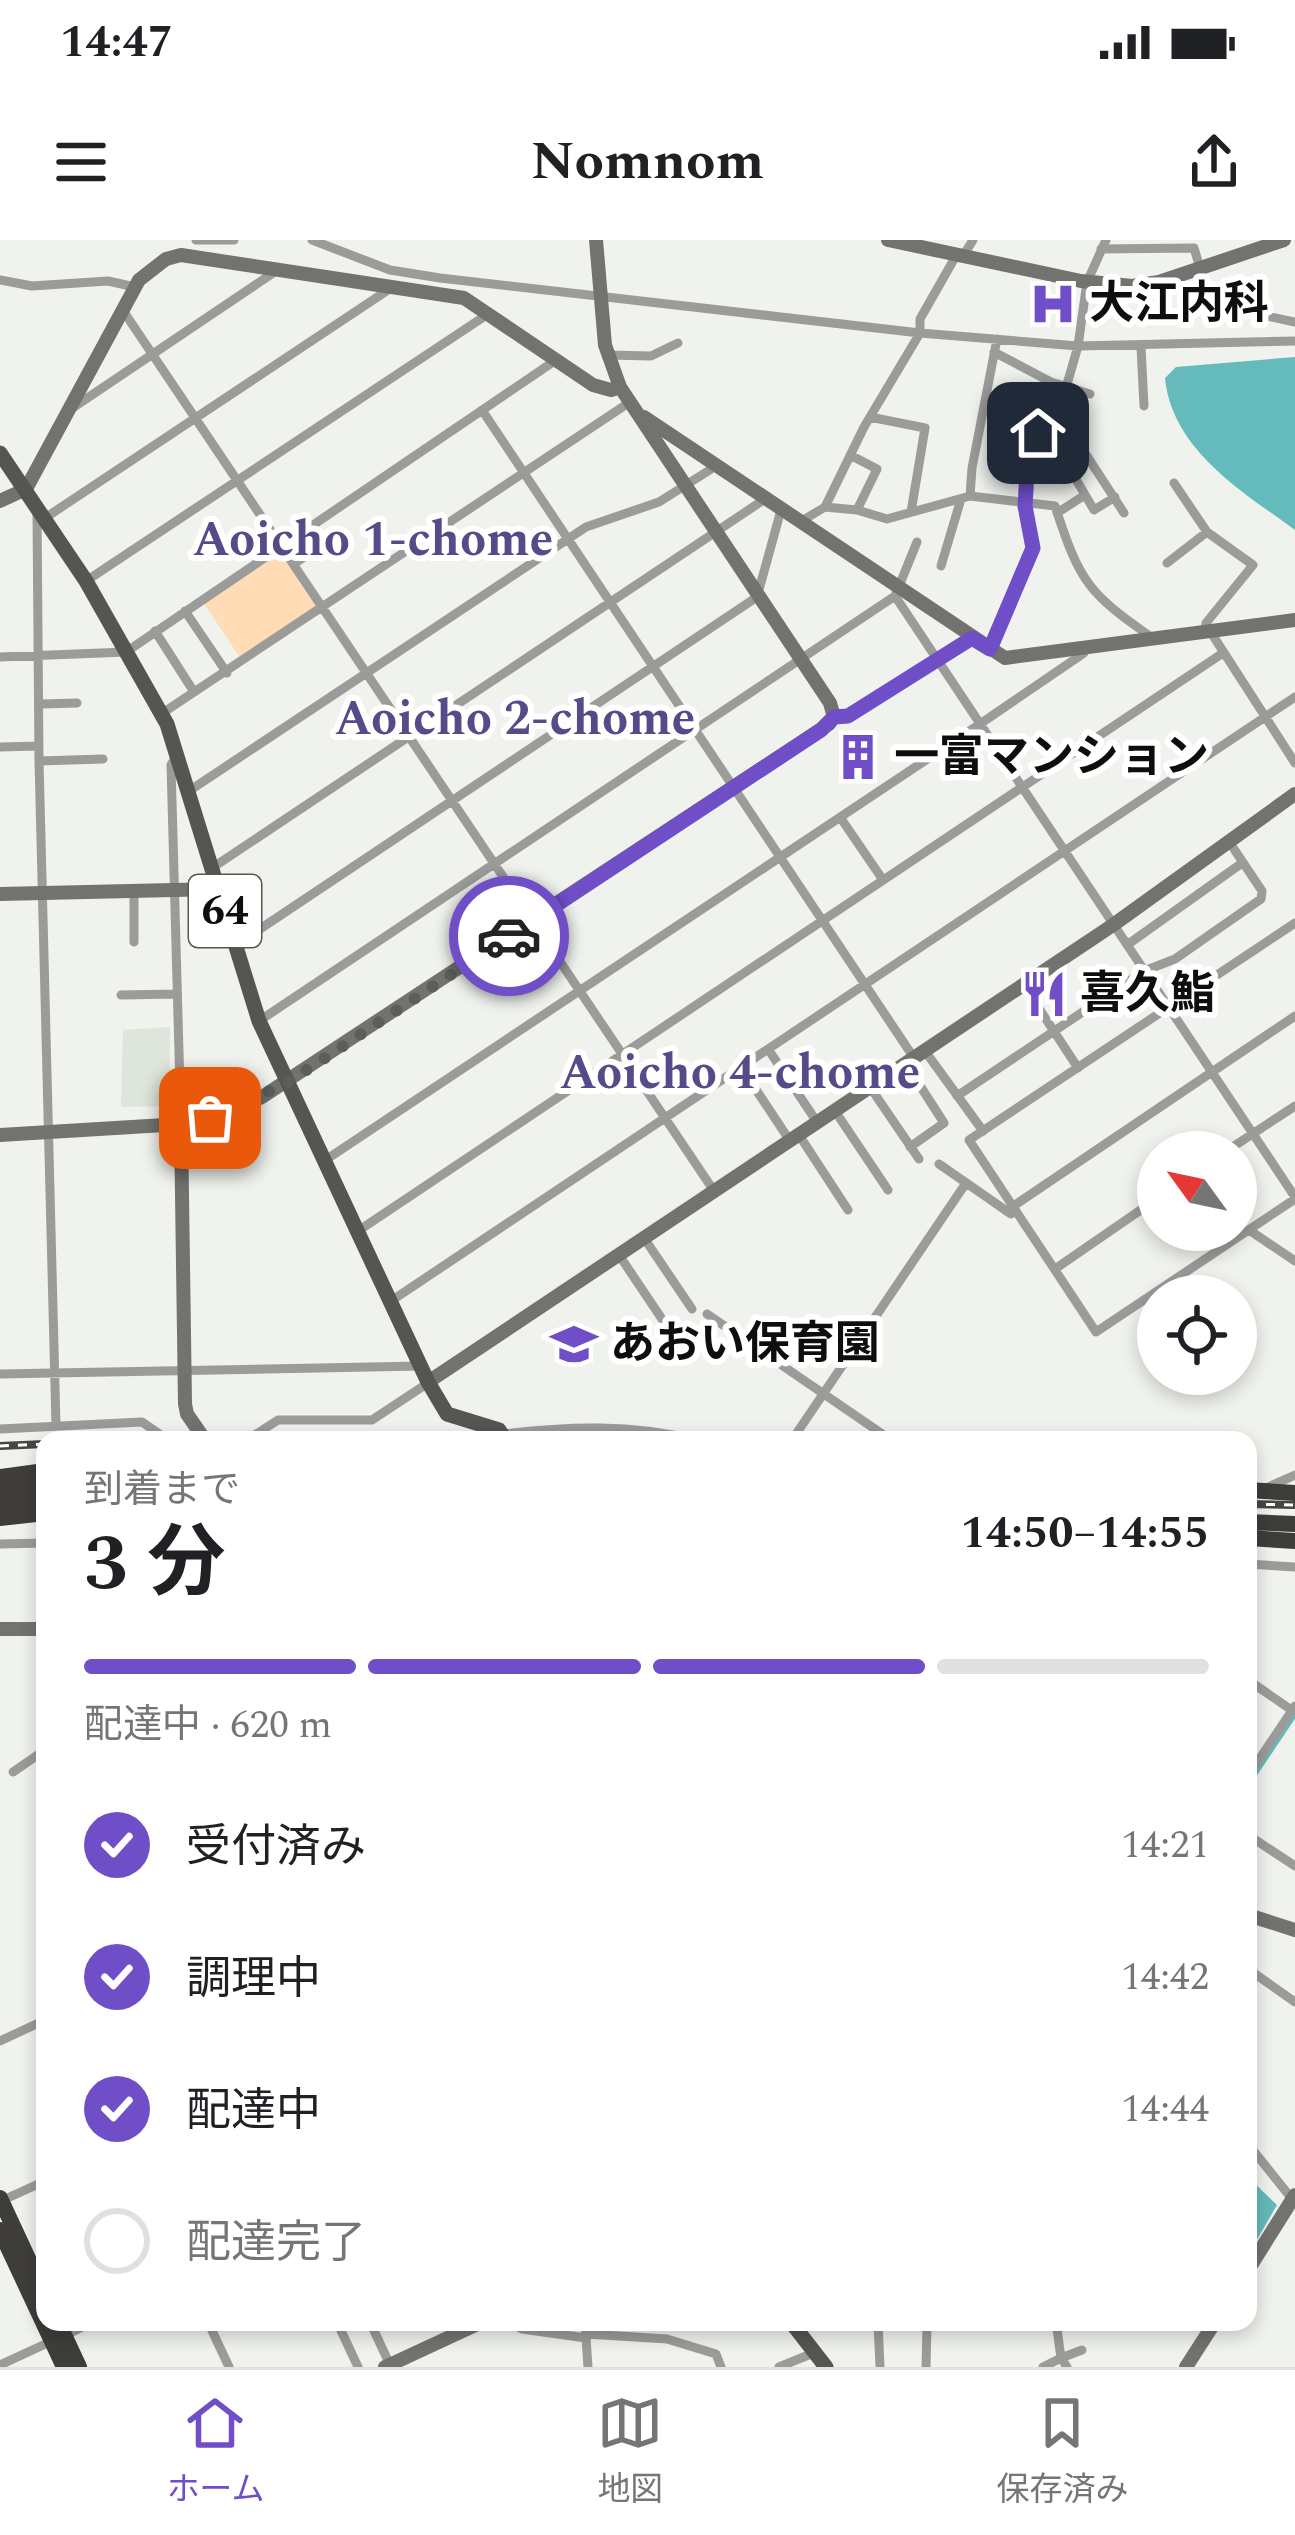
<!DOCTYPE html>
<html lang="ja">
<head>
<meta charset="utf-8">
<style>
	:root { --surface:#fff; --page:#f2f2f2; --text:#202124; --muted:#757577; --line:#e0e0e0; --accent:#704ec8 }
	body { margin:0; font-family:Spectral,"Noto Sans JP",serif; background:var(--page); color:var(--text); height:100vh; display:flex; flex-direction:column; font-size:45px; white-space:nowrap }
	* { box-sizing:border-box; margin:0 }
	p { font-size:39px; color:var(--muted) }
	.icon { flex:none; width:66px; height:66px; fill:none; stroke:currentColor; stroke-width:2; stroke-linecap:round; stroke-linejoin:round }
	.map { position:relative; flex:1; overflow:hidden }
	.sheet { position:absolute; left:36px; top:1191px; width:1221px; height:900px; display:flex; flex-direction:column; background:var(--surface); border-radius:24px; box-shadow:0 6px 18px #0003 }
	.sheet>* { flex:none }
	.needle { width:78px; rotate:303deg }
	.buttons { position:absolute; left:1137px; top:891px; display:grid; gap:24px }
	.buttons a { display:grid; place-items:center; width:120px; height:120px; border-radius:50%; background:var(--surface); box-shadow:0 6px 18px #0003; font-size:60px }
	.pin { position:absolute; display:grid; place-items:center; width:102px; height:102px; color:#fff; margin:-51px; border-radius:24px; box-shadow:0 6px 18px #0006 }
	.courier { position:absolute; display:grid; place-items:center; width:120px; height:120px; margin:-60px; border:9px solid #704ec8; border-radius:50%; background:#fff; color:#222; box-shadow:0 3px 15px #0007 }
	.summary em { font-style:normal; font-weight:700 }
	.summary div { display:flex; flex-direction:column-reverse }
	.summary { display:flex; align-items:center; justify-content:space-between; height:204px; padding:0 48px }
	h1 { font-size:78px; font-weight:700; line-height:90px }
	.bar { display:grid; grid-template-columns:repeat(4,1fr); gap:18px 12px; align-content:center; height:144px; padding:0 48px }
	.bar i { height:15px; border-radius:9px; background:var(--line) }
	.bar .active { background:var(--accent) }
	.bar p { grid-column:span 4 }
	ol { padding:0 48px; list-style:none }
	li { display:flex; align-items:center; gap:36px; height:132px }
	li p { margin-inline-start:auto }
	li .icon { padding:12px; border-radius:50%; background:var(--accent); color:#fff; stroke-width:4 }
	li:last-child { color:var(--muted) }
	li i { width:66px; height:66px; border:6px solid var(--line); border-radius:50% }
	.status { display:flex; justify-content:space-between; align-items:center; height:84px; padding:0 60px; background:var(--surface); direction:ltr }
	.status svg { height:33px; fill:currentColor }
	header { display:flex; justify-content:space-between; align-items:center; height:156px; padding:0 48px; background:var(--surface); font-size:54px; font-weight:700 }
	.tabs { display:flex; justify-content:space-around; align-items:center; height:168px; border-top:3px solid var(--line); background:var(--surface); font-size:33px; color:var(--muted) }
	.tabs a { display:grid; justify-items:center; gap:6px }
	.tabs .active { color:var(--accent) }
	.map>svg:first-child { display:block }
</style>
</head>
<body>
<div class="status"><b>14:47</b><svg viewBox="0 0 49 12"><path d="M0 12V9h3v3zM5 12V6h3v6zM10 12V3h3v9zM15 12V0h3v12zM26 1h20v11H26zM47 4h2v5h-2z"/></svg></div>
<header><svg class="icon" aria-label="menu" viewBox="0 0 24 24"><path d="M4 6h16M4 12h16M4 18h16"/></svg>Nomnom<svg class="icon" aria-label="share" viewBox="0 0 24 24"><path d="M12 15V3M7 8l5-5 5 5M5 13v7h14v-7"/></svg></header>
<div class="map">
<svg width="1295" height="2127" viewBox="0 0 1295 2127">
	<rect width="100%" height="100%" fill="#eff2ed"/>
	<path fill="#dee5da" d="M170 787 169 866 121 867 123 790Z"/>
	<path fill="#ffdbb6" d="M281 310 319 367 241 419 203 362Z"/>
	<path fill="#65babb" d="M1295 117V290C1243 252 1172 210 1165 138L1176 127Z
		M1248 1937 1277 1965 1255 2003 1248 1996Z"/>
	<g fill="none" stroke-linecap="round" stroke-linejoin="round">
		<path stroke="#65babb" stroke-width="3" d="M1248 1546 1295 1476"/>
		<path stroke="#9b9b99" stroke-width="9" d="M196 0H234
			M312 0 390 30 440 38 920 93 1078 106 1295 101
			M1101 9 1194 8 1200 28
			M963 16 973 0
			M1169 39 1186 59 1295 82
			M0 40 32 46 108 41 135 47
			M122 69 714 951
			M1141 107 1144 166
			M994 112 1051 142 1090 154
			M608 115 651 116 678 103
			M74 167 279 29
			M482 170 914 818
			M870 177 925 188 911 272
			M1085 213 1124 273
			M850 215 877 229 857 270
			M1064 219 1094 270 1115 257
			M1174 243 1207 292 1253 325 1206 383 1205 392
			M970 256 972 228 997 99
			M825 267 857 270 887 279 970 256 1055 266C1080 343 1088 353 1154 399
			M37 273 39 521 56 1186
			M1057 273 1085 255
			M45 278 391 48
			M800 282 825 267 864 187 920 93V79L957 14
			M1167 323 1207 292
			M294 324 319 306
			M941 326 961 259
			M86 341 488 74
			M895 356 1295 957
			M185 371 227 433
			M155 391 194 452
			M1210 391 1295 523
			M990 409 1033 308 1025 266 1028 216 1068 141 1078 106 1087 42 1106 0
			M0 417 126 412 556 120
			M41 464 77 463
			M161 474 630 162
			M834 477 848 476 972 397
			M0 507 39 506
			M175 518 171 525 181 884
			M39 521 103 519
			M189 551 586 287 659 262 716 226
			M840 577 883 640
			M212 628 765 259
			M134 650V702
			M1295 683 969 900 1096 1092 1295 959
			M236 705 757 357 781 270
			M1127 705 1242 623
			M1023 744 1078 828
			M121 755 177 754
			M259 781 895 356 917 302
			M768 809 817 882
			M925 811 983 891
			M906 824 944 883 910 907
			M741 827 790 901
			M870 847 919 919
			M957 856 1144 731 1175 719 1261 659 1262 651 1228 600
			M835 871 888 950
			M799 895 848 970
			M1225 912 1295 866
			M324 921 980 484 1084 413V409
			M939 924 1011 974
			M1006 971 1295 776
			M1249 990 1295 1021
			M358 991 1223 413
			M644 998 692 1069
			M619 1015 668 1088
			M1055 1029 1158 958
			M391 1061 1295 457
			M707 1074 891 1200
			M0 1134 421 1126
			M0 1189 142 1182 168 1200
			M504 1194C569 1186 632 1184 696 1200
			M247 1200 278 1180H372L428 1143
			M792 1200 966 943
			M1266 1248 1295 1235
			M0 1304 45 1303
			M1248 1324 1295 1327
			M1248 1440 1293 1471
			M13 1532 45 1510
			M1248 1536 1295 1466
			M1248 1595 1295 1626
			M1248 1729 1295 1762
			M0 1801 45 1780
			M1248 1904 1292 1959
			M1 1961 45 1941
			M208 2082 229 2127
			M337 2082 358 2127
			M370 2082 390 2125
			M507 2082 522 2089 586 2098
			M585 2082 588 2127
			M878 2082 880 2127
			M586 2094 667 2099 716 2114 721 2127
			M64 2096 93 2082
			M0 2125 52 2101
			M779 2127 816 2112
			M926 2127 927 2086
			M1043 2127 1061 2118 1056 2082
			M1067 2127 1061 2118 1082 2110"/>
		<path stroke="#72726f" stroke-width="14" d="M888 0 1081 41 1132 46 1159 42 1284 0
			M644 177 1005 418 1295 380
			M0 261 26 249 139 40 166 19 181 15 464 58 593 145 611 150 620 147
			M0 654 217 649
			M181 884 185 1164 187 1174 205 1200
			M0 895 181 884 210 878 262 857 829 484 834 477 830 463 620 147 605 105 596 0
			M428 1142 1113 685 1295 554
			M0 1389H45
			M1248 1675 1295 1690
			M1248 2030 1295 1955
			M385 2127 482 2082
			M1186 2127 1215 2082"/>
		<path stroke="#565552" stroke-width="15" d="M0 213 86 341 167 484 259 781 428 1142 447 1174 499 1190 506 1200
			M791 2082 826 2127"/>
		<path stroke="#3e3d3a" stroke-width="16" d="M0 1237 45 1231
			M0 1249 45 1246
			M1248 1250 1295 1253
			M0 1262 45 1259
			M0 1278 45 1273
			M1248 1282 1295 1284
			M1248 1298 1295 1301
			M0 1958 45 2055
			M0 1990 64 2127
			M58 2082 79 2127"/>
		<defs>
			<path id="rail" d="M150 1200 253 1197 514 1200
				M0 1206 45 1204
				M1248 1264 1295 1265"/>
		</defs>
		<use href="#rail" stroke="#454745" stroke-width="8"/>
		<use href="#rail" stroke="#fff" stroke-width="3" stroke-dasharray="9" stroke-linecap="butt"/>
	</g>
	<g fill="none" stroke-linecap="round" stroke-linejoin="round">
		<path stroke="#5c5e5b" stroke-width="12" stroke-dasharray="0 21.6" d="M210 878 287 843 509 696"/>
		<path stroke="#704ec8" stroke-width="15" d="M509 696 821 490 834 477 848 476 972 398 990 409 1033 308 1025 266 1028 216 1038 193"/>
	</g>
	<defs>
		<symbol id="hospital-bare" viewBox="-9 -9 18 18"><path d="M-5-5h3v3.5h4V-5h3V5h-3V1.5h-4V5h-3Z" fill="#704ec8" stroke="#fff" stroke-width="2.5" paint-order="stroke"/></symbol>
		<symbol id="building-bare" viewBox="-9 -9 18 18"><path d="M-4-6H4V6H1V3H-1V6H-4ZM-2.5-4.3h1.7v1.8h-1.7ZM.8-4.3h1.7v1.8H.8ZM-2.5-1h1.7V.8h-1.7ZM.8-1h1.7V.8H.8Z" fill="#704ec8" stroke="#fff" stroke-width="2.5" paint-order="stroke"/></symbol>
		<symbol id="restaurant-bare" viewBox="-9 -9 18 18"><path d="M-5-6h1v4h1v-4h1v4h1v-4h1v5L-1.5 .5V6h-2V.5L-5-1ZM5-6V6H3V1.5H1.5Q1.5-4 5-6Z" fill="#704ec8" stroke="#fff" stroke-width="2.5" paint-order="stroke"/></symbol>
		<symbol id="school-bare" viewBox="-9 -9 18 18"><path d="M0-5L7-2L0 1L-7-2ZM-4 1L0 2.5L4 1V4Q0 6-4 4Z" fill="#704ec8" stroke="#fff" stroke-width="2.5" paint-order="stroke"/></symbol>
	</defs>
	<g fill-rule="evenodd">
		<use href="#hospital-bare" x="1020" y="31" width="66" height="66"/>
		<use href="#building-bare" x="825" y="484" width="66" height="66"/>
		<use href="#restaurant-bare" x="1011" y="721" width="66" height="66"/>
		<use href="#school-bare" x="541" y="1071" width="66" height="66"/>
	</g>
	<g text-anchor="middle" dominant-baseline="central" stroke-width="12" stroke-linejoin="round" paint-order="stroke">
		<rect fill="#fff" stroke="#565656" stroke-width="3" x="189" y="635" width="72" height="72" rx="9"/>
		<g font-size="42" font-weight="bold" fill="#0d0e0d">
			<text x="225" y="671">64</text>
		</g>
		<g font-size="45" font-weight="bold" fill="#0d0e0d" stroke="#fff" text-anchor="start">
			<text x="1089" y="64">大江内科</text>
			<text x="894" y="517">一富マンション</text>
			<text x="1080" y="754">喜久鮨</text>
			<text x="610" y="1104">あおい保育園</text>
		</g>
		<g font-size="48" font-weight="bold" fill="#574a88" stroke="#fff">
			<text x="373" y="300">Aoicho 1-chome</text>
			<text x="515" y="479">Aoicho 2-chome</text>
			<text x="740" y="833">Aoicho 4-chome</text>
		</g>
	</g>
</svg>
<div class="buttons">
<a><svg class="needle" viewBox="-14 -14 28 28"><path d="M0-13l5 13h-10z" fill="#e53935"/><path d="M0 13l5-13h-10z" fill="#757577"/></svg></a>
<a><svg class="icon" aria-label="locate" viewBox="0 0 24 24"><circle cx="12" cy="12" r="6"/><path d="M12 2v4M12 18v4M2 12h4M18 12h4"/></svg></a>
</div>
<div class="pin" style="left:210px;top:878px;background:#ea580c"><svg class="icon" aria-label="bag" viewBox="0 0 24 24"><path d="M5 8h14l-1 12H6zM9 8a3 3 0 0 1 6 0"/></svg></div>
<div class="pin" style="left:1038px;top:193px;background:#1f2937"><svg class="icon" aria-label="home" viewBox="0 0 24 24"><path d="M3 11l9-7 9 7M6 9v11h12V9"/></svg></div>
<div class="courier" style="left:509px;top:696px"><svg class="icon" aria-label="car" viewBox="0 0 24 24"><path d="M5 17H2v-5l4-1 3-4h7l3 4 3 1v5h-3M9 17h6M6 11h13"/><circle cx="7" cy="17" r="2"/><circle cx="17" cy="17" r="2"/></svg></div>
<section class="sheet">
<div class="summary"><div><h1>3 分</h1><p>到着まで</p></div><em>14:50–14:55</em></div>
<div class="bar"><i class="active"></i><i class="active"></i><i class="active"></i><i></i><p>配達中 · 620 m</p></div>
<ol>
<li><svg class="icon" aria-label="check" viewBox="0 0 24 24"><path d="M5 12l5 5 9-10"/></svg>受付済み<p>14:21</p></li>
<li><svg class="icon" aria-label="check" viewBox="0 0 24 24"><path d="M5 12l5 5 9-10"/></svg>調理中<p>14:42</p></li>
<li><svg class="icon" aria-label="check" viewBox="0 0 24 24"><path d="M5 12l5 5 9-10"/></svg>配達中<p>14:44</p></li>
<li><i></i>配達完了</li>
</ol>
</section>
</div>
<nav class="tabs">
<a class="active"><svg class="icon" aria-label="home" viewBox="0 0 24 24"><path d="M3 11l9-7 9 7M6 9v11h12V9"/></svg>ホーム</a>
<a><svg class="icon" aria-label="map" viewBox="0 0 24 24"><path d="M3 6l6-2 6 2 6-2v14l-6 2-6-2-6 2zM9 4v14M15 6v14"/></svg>地図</a>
<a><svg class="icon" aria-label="saved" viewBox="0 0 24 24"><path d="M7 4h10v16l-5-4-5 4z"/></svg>保存済み</a>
</nav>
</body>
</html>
